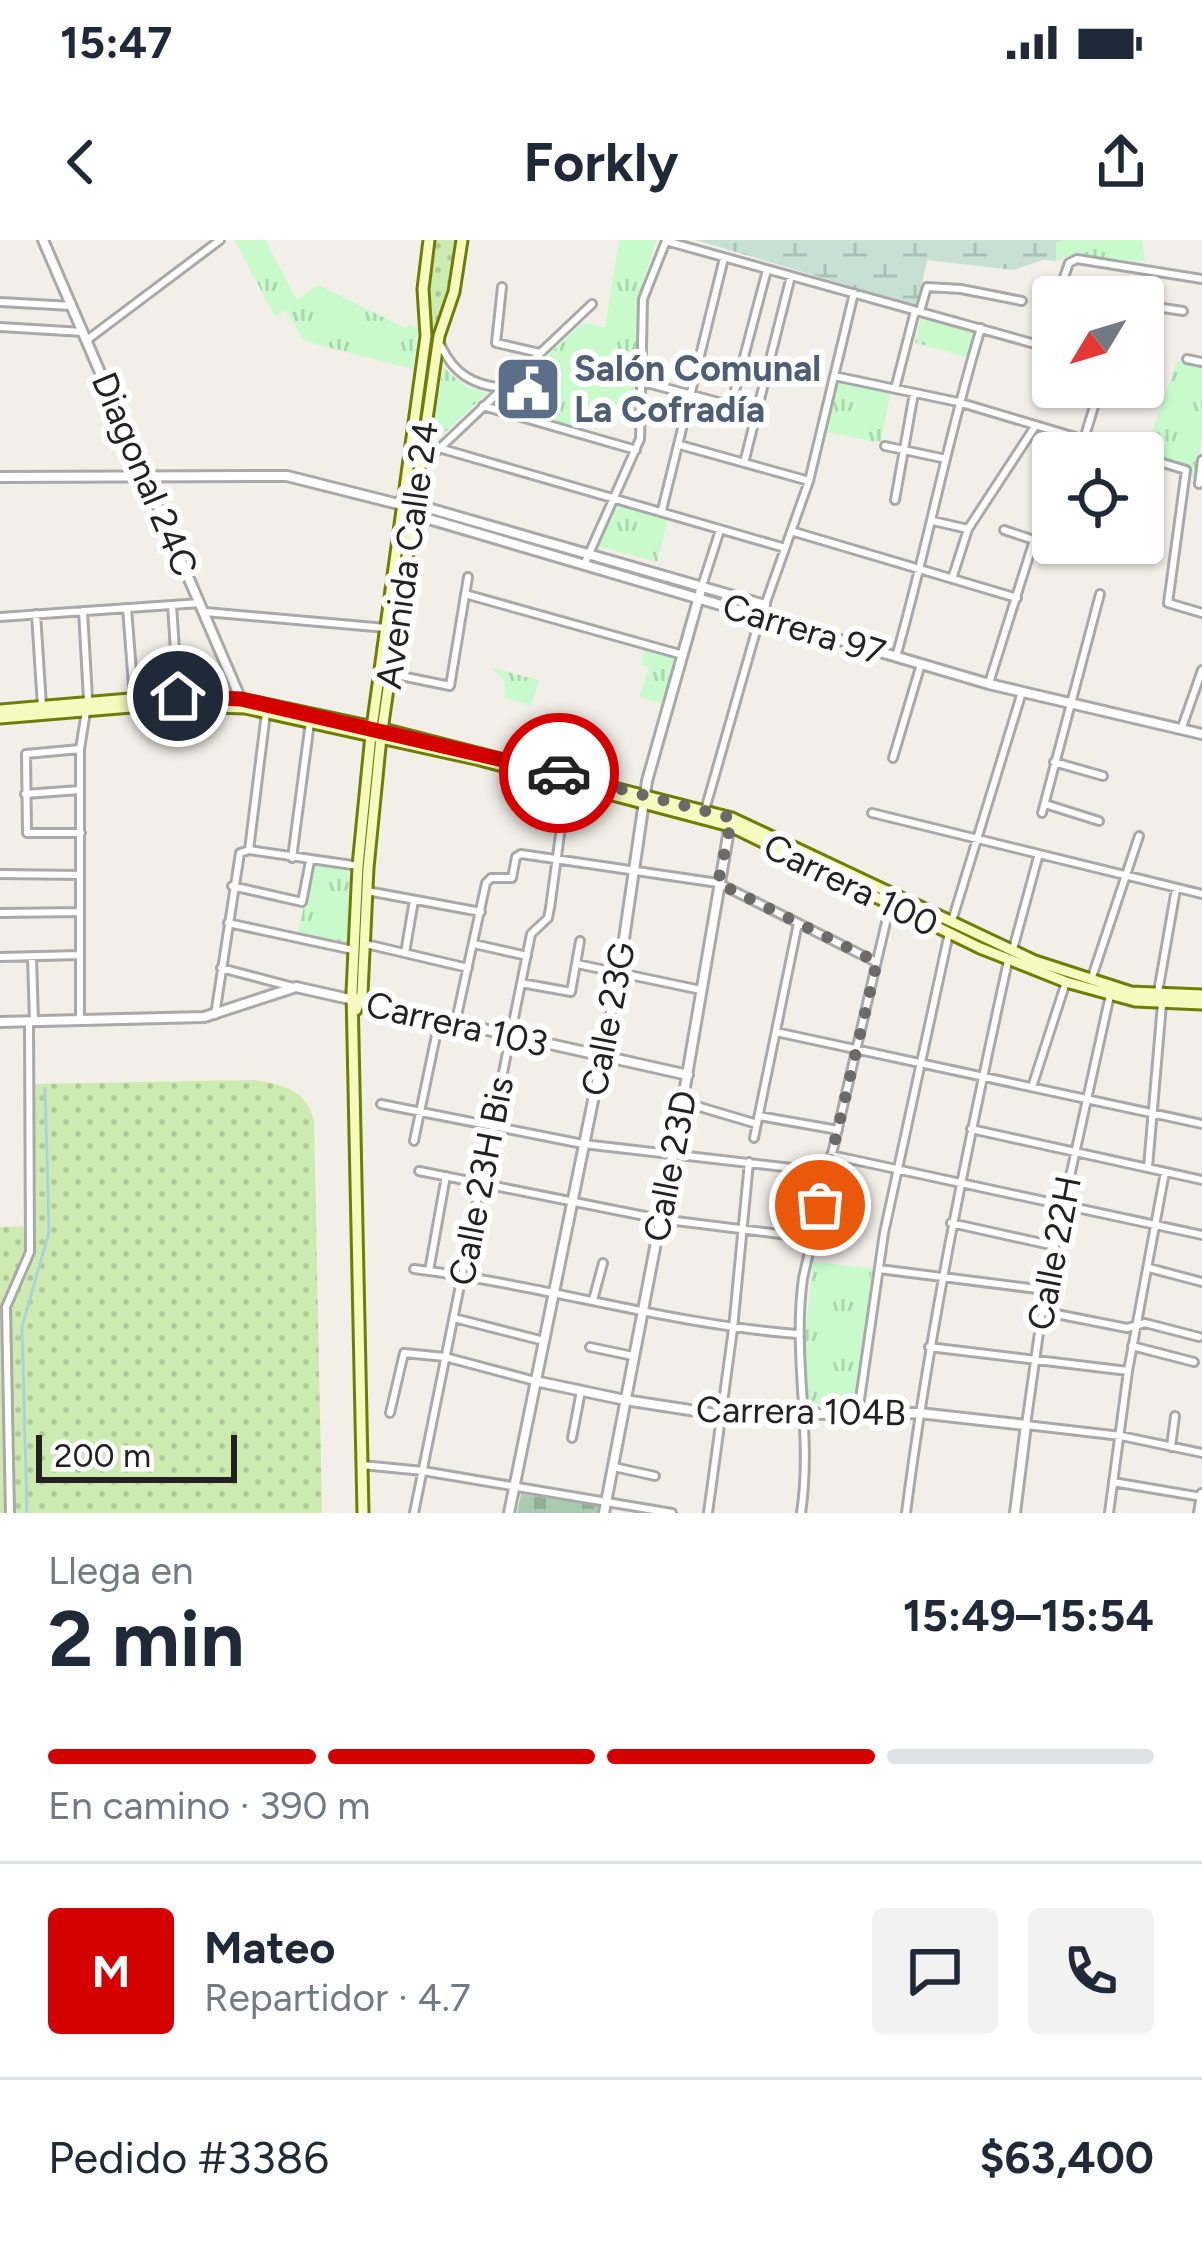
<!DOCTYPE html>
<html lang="es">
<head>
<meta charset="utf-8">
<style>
	:root { --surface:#fff; --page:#f2f2f3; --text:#1f2937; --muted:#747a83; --line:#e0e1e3; --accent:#d40000 }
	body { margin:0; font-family:Figtree,sans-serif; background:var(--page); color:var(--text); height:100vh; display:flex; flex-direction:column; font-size:45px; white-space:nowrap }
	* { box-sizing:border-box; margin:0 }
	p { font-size:39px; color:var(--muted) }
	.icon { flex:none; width:66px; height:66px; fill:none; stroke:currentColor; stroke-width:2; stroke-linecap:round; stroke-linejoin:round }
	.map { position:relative; height:1273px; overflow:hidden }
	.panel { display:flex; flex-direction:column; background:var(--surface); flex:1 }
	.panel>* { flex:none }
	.needle { width:78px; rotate:232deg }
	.buttons { position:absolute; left:1032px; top:36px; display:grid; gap:24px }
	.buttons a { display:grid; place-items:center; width:132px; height:132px; border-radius:12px; background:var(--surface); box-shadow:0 3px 9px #0004; font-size:60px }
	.scale { position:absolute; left:36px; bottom:30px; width:201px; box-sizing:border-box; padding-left:12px; border:6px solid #222; border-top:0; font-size:33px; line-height:42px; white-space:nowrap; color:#222; -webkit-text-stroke:9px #fff; paint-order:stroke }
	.pin { position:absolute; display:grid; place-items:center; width:102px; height:102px; color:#fff; margin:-51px; border:6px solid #fff; border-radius:50%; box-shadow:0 3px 12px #0007 }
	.courier { position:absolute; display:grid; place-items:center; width:120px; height:120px; margin:-60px; border:9px solid #d40000; border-radius:50%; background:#fff; color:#222; box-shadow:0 3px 15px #0007 }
	.summary em { font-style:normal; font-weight:700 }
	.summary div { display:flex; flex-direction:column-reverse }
	.summary { display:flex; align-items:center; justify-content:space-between; height:204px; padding:0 48px }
	h1 { font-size:78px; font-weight:700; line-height:90px }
	.bar { display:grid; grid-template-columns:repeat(4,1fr); gap:18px 12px; align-content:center; height:144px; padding:0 48px }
	.bar i { height:15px; border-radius:9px; background:var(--line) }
	.bar .current { background:var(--accent) }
	.bar p { grid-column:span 4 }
	.line { display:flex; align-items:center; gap:30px; padding:0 48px; border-top:3px solid var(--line) }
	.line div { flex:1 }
	.round { display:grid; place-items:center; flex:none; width:126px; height:126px; border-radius:12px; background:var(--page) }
	.status { display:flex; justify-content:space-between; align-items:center; height:84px; padding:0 60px; background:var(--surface); direction:ltr }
	.status svg { height:33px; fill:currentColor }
	header { display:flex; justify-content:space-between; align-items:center; height:156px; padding:0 48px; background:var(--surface); font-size:54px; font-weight:700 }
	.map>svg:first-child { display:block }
</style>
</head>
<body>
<div class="status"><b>15:47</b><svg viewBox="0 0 49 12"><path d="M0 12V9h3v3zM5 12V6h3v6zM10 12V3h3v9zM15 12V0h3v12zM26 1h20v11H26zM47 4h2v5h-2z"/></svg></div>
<header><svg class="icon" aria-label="back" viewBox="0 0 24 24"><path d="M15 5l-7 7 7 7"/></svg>Forkly<svg class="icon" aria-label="share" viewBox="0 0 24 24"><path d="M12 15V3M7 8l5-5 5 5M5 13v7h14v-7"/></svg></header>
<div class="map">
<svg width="1202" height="1273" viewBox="0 0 1202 1273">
	<defs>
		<pattern id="grass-dots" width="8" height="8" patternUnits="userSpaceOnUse" patternTransform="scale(3)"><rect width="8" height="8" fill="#cdebb0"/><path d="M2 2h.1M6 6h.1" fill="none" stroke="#b0c997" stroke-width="1.8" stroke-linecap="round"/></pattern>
		<pattern id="wetland-marsh" width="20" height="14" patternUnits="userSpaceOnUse" patternTransform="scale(3)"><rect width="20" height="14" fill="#c6e0d4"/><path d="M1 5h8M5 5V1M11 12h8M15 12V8" fill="none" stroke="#aac0b6"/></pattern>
		<pattern id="cemetery-stones" width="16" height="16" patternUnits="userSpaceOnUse" patternTransform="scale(3)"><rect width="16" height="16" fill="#aacbaf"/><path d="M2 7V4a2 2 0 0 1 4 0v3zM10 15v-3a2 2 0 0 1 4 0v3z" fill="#92ae96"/></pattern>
		<pattern id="park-tufts" width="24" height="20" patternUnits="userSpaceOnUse" patternTransform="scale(3)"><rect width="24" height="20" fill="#c8facc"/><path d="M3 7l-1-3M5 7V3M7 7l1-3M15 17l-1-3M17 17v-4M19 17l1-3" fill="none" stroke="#acd6af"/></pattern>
	</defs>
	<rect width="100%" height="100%" fill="#f2efe9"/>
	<path fill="url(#grass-dots)" d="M433 0H457L451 46 433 104 429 103 427 46Z
		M254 840C284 845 305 849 314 880L322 1273H0V987L36 986 33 844Z"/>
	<path fill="url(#wetland-marsh)" d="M696 0H1065L1056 2V21L1043 20 1013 30 927 20 917 66Z"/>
	<path fill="url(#cemetery-stones)" d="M521 1254 601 1266 600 1273H517Z"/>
	<path fill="url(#park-tufts)" d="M235 0H265L297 60 318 45 407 89 409 83 418 89 413 129 304 101 286 70 275 77Z
		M619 0H656L638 58 635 183 582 167 577 187 495 164 583 83 605 87Z
		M1065 0H1142L1145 22 1071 15 1056 21V2Z
		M921 77 975 91 967 117 915 103Z
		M1177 121 1202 124V195L1196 238 1188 236 1187 224 1145 213Z
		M443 127 465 146 487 153 437 200 432 196Z
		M839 142 890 154 881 203 827 192Z
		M616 262 669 275 657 322 597 306Z
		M645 408 674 417 663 464 639 457 649 428 641 424Z
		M492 428 539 440 531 466 504 458 505 442Z
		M313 624 349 627 348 704 298 693Z
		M813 1022 872 1028 855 1170H810L804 1106Z"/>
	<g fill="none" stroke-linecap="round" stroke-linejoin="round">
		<path stroke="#aad3df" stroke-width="3" d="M27 1273 22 1087 49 992 45 848"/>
		<defs>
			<path id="minor" d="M502 47 496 103 540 113
				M1057 57 1069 23 1077 19 1202 39
				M0 62 72 66
				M1143 65 1183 71
				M920 71 927 47 961 49 1022 61
				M0 87 83 92
				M87 100 220 0
				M441 106C454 134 473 145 503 148
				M1041 106 1053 70
				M1187 119 1202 122
				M834 136 958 162 1129 213
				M643 142 756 172
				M895 149 915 71
				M483 166 636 210
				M731 166 767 30
				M1084 199 1100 147
				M680 205 809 241
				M885 206 946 219
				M439 208 785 308
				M1143 217 1186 230 1168 363 1202 373
				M744 223 791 36
				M420 227 592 64
				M1199 244 1202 220
				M895 260 914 153
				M662 270 724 18
				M933 281 968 289
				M791 291 1017 358
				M584 325 640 199 643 59 666 1 1053 109
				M952 339 968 289 1036 185
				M702 346 720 290
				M465 354 683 415
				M172 365 178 456
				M765 365 809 241 854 53
				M127 368 134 458
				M205 372 386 388
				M36 374 42 466
				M0 377 200 363
				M896 417C927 308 948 196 981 88
				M391 434 450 446 468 337
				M989 443 1034 300 1004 290
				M1181 490 1202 430
				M80 509 26 514 27 593H81
				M893 518 921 424
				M1054 522 1103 536
				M25 554 80 550
				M1045 564 1099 581
				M705 570 760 377
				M872 573 1202 654
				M1042 573 1100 354
				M249 610 266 473
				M292 618 310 482
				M0 634 80 635
				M232 646 302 662 310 621
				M367 651 481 672
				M0 673 80 672
				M952 681 1022 452
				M228 683 353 710
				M366 704 468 728
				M474 704 527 716
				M1013 709 1038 617
				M405 713 414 660
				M0 717 80 715
				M32 717 34 782
				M577 724 701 750
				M221 728 293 747
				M1091 740 1139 596
				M521 743 571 752 580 701
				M1158 752 1176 649
				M1110 755 1045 1050 1026 1185 1121 1196 1202 1213
				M215 775 240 613 249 610 359 626
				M80 780V509L88 459 83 371
				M455 785 486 643 491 638H512L516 617 521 614 718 643 876 722
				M776 792 1202 884
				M1032 847 1066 742
				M683 862 757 884
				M381 864 583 904 827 932
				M759 876 838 890
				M971 889 1202 940
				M754 898 798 683
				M414 901 439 781
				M831 915 1202 995
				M1148 927 1162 764
				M419 931 660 979 812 998
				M951 983 1055 1006
				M1149 1028 1202 1042
				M414 1029C543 1045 668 1084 797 1094
				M879 1029 1045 1050
				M429 1031 446 936
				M593 1060 603 1023
				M1041 1071 1127 1088 1145 1083 1199 1097
				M454 1078 544 1101
				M1132 1106 1194 1122
				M590 1107 633 1116
				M929 1107 1128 1131
				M390 1173 404 1113 445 1117 535 1141
				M858 1173 884 993 949 693
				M572 1198 581 1151
				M1171 1207 1175 1176
				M362 1225 423 1231 672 1273
				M614 1227 655 1236
				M1113 1242 1202 1257
				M10 1273 6 1067 30 1012 29 782
				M414 1273 531 694 548 678 550 668 567 543
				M708 1273 733 1089 749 922
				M801 1273C813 1194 792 1117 803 1038L890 665
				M906 1273C930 1086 968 904 1008 721
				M1109 1273 1128 1131 1165 932"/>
			<path id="tertiary" d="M43 0 242 462
				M0 237 287 236 414 268 421 266 765 365 761 377
				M414 269 422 277 989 444 1202 494
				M0 782 204 777 296 747 688 835
				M535 1141 625 1160 722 1175 919 1173 1026 1185 1015 1273
				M509 1273 619 733 647 541 702 346
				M604 1273 678 888 730 584
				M1199 1273 1202 1254"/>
			<path id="secondary" d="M0 470 153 457H207L241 459 383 489 732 578 1035 721 1131 752 1202 755
				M0 478 155 465 245 468 476 519 730 586 980 708 1066 742 1135 761 1202 764
				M356 770 362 753 368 628 381 497 439 96 454 52 462 0
				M363 1273 352 752 358 626 371 495 426 96 423 49 429 0"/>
		</defs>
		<use href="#minor" stroke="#a9a9a9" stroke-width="12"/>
		<use href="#tertiary" stroke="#a9a9a9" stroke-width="14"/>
		<use href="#secondary" stroke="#707d05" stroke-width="15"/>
		<use href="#minor" stroke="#fff" stroke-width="6"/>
		<use href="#tertiary" stroke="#fff" stroke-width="8"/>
		<use href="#secondary" stroke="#f7fabf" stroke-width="9"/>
	</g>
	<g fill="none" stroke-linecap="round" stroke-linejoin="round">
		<path stroke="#6b6a68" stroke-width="12" stroke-dasharray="0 21.6" d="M559 533 732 578 718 643 877 722 820 965"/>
		<path stroke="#d40000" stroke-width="15" d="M178 456 241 459 559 533"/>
	</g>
	<defs>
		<symbol id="civic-square" viewBox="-11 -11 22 22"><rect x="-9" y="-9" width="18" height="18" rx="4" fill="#5c6f8a" stroke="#fff"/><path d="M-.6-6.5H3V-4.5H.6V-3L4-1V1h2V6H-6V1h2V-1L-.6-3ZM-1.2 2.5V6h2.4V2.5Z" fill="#fff"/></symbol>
	</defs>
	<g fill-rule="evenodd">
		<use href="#civic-square" x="490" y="111" width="76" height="76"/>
	</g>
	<g text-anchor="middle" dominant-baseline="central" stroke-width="12" stroke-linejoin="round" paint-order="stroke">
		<g font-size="36" font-weight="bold" fill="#4e5e75" stroke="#fff" text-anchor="start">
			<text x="574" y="128">Salón Comunal<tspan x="574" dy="41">La Cofradía</tspan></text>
		</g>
		<g font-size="36" fill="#222" stroke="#fff">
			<text transform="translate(145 234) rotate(67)">Diagonal 24C</text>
			<text transform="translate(407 315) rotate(-82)">Avenida Calle 24</text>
			<text transform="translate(804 389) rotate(17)">Carrera 97</text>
			<text transform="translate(851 645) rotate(26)">Carrera 100</text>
			<text transform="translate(608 779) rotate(-79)">Calle 23G</text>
			<text transform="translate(457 784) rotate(13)">Carrera 103</text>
			<text transform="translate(670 926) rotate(-79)">Calle 23D</text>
			<text transform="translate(481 941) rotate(-79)">Calle 23H Bis</text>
			<text transform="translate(1054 1013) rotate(-79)">Calle 22H</text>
			<text transform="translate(801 1171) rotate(1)">Carrera 104B</text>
		</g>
	</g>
</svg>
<div class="buttons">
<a><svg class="needle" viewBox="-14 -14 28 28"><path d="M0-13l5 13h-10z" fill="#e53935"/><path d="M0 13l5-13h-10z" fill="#747a83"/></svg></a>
<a><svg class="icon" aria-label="locate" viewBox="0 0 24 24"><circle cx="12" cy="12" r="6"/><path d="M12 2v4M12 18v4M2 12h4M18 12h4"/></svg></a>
</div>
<div class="scale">200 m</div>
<div class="pin" style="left:820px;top:965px;background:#ea580c"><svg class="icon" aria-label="bag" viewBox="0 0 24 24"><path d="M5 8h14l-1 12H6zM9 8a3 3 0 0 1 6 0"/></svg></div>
<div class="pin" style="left:178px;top:456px;background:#1f2937"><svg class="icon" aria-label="home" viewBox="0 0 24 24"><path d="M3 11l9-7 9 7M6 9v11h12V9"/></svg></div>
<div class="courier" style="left:559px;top:533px"><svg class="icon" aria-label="car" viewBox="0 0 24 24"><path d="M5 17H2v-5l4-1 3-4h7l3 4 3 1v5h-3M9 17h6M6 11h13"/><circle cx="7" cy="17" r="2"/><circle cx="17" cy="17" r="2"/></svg></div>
</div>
<section class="panel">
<div class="summary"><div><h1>2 min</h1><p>Llega en</p></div><em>15:49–15:54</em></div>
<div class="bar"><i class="current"></i><i class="current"></i><i class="current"></i><i></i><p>En camino · 390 m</p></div>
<div class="line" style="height:216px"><b class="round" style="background:var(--accent);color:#fff">M</b><div><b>Mateo</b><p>Repartidor · 4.7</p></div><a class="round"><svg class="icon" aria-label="chat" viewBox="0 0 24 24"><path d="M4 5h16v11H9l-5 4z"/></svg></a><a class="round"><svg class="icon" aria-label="phone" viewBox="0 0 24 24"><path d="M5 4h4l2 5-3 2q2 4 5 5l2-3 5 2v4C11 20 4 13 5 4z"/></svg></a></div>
<div class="line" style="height:156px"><div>Pedido #3386</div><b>$63,400</b></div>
</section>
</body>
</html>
